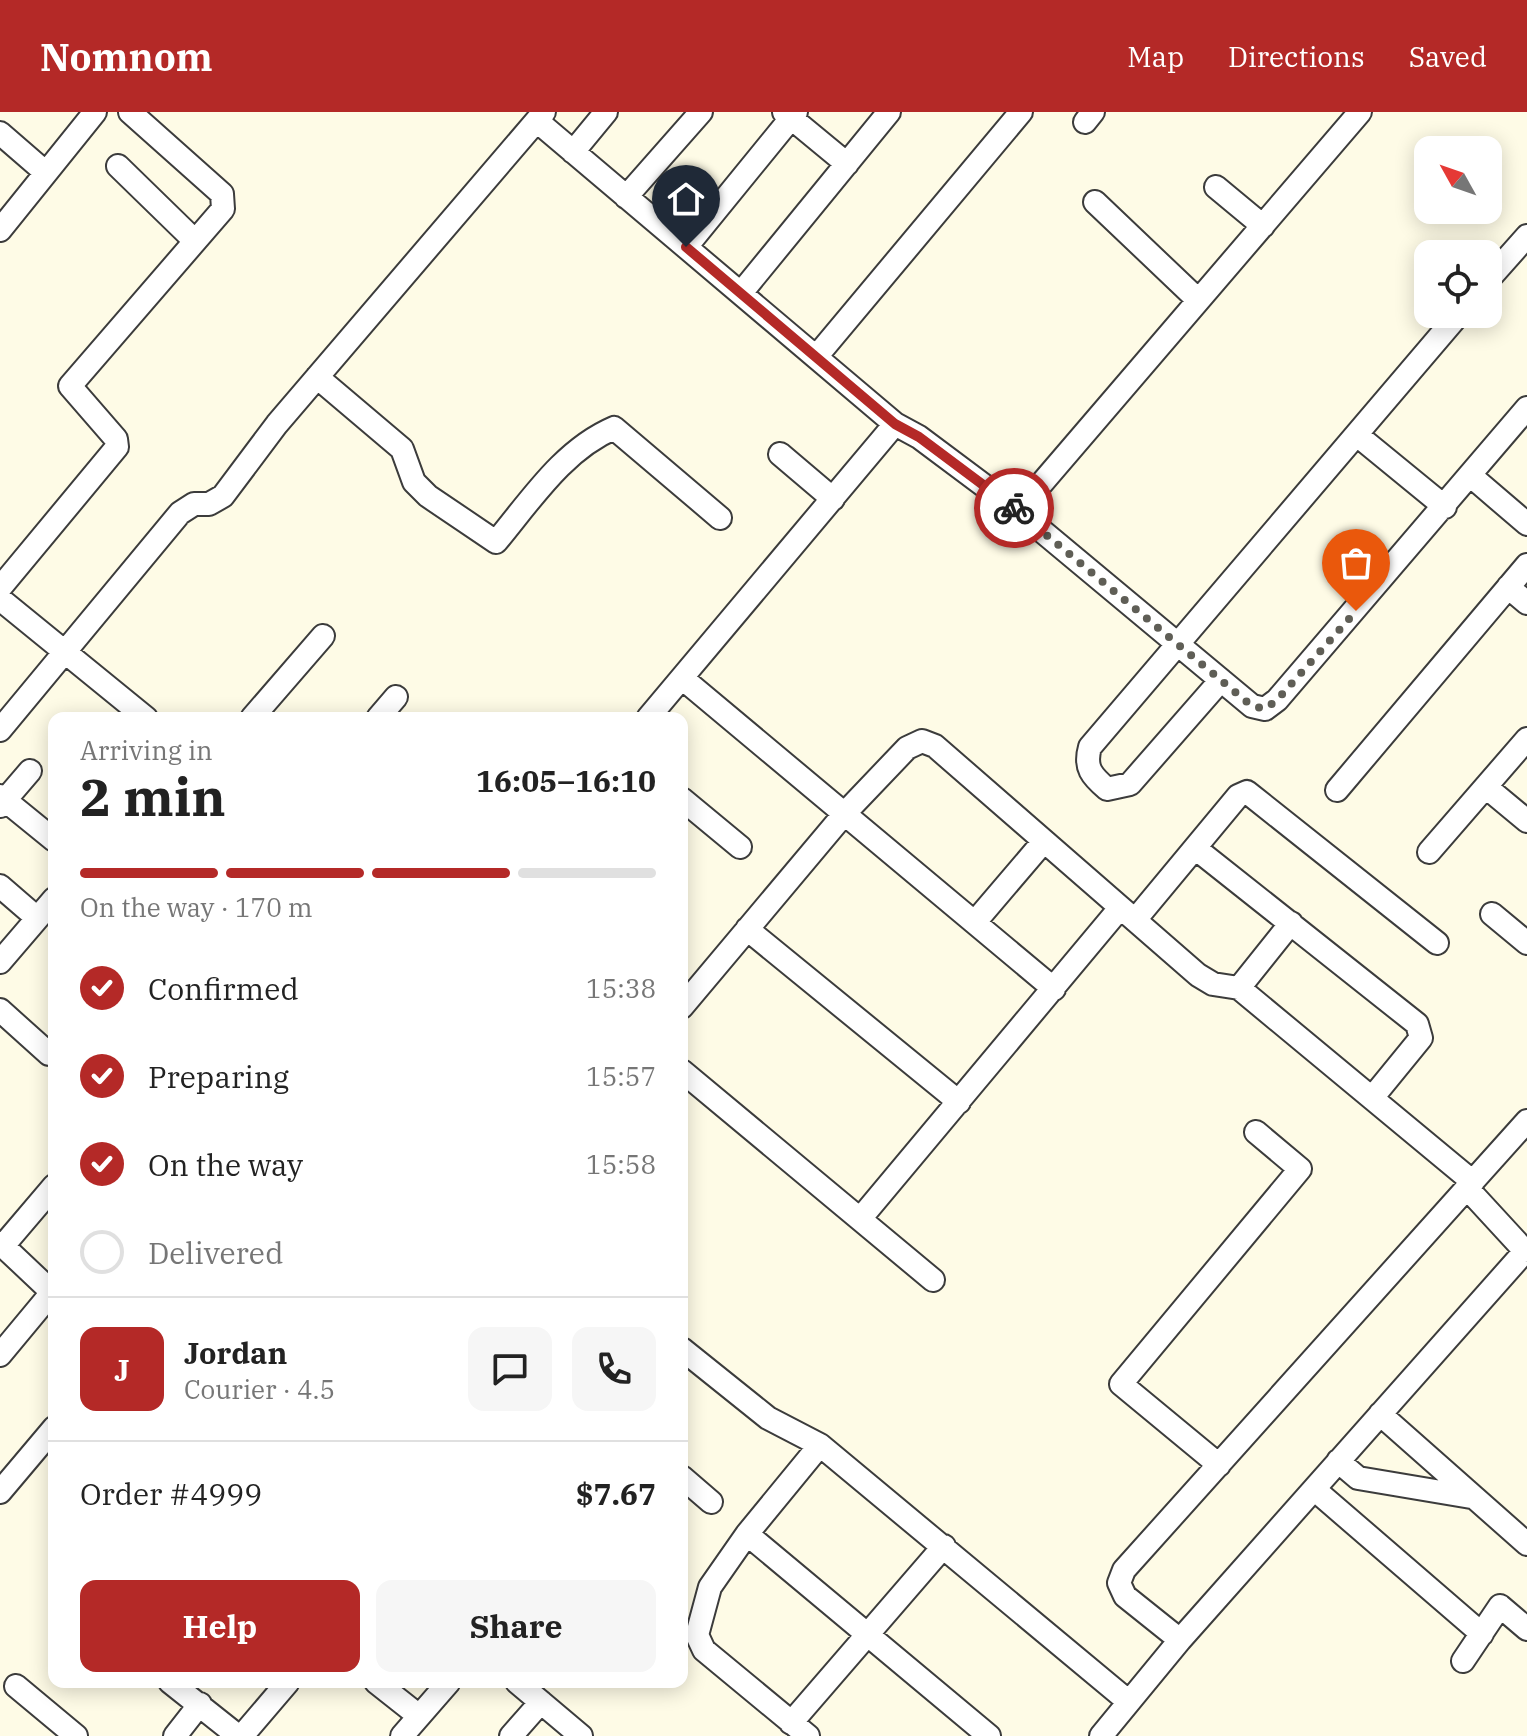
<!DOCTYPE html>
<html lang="en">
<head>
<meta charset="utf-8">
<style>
	:root { --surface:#fff; --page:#f6f6f6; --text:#222; --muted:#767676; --line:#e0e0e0; --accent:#b42927 }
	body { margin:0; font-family:"IBM Plex Serif",serif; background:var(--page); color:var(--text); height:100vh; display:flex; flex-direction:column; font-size:30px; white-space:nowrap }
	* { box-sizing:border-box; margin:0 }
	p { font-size:26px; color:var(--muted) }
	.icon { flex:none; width:44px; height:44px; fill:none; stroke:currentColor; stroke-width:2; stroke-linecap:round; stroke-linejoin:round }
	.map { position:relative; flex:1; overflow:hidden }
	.panel { position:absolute; left:48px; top:600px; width:640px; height:976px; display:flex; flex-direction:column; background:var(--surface); border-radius:16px; box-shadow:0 4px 20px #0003 }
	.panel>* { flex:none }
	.needle { width:52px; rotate:310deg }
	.tools { position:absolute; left:1414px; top:24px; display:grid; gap:16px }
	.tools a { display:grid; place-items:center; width:88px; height:88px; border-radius:16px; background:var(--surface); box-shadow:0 4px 20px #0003; font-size:40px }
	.pin { position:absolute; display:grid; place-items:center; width:68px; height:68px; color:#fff; margin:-82px -34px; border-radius:50% 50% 50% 0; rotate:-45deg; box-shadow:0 0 8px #0007 }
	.pin .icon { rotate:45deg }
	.courier { position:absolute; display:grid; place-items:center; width:80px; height:80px; margin:-40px; border:6px solid #b42927; border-radius:50%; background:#fff; color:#222; box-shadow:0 2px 10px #0007 }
	.summary em { font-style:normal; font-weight:700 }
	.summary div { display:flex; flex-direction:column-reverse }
	.summary { display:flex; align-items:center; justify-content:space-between; height:136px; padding:0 32px }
	h1 { font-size:52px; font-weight:700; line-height:60px }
	.bar { display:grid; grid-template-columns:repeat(4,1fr); gap:12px 8px; align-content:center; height:96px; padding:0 32px }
	.bar i { height:10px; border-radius:6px; background:var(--line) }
	.bar .current { background:var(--accent) }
	.bar p { grid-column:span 4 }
	.line { display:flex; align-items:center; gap:20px; padding:0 32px; border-top:2px solid var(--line) }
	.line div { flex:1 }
	.round { display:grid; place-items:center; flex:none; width:84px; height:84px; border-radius:16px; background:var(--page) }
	ol { padding:0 32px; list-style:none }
	li { display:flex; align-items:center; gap:24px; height:88px }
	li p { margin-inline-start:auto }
	li .icon { padding:8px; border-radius:50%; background:var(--accent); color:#fff; stroke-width:4 }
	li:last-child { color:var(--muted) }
	li i { width:44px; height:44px; border:4px solid var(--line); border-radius:50% }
	.cta { display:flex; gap:16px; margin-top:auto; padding:16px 32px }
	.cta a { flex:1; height:92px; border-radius:16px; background:var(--accent); color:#fff; font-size:32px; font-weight:700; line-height:92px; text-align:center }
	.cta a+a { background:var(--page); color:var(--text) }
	header { display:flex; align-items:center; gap:48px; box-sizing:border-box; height:112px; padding:0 40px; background:var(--accent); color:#fff }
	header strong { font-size:38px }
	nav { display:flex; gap:44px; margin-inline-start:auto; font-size:28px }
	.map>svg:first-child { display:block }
</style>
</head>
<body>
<header>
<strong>Nomnom</strong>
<nav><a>Map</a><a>Directions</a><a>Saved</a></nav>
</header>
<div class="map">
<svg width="1527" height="1624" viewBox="0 0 1527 1624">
	<rect width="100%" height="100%" fill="#fefbe6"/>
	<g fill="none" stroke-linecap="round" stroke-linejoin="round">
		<defs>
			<path id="minor" d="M784 0 847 52
				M537 9 895 312 919 325 1018 399 1252 594 1265 597 1277 588 1527 296
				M1085 10 1093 0
				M0 21 45 60
				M573 40 606 0
				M118 54 195 129
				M1216 75 1263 114
				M626 85 701 0
				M1095 90 1198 188
				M0 118 95 0
				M686 135 796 0
				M1488 168 1527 124
				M741 181 889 0
				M816 245 1021 0
				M317 265 402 337 414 370 428 384 496 430C531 388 563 338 614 316L720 406
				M1357 323 1445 395
				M780 342 833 387
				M1471 364 1527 412
				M1018 399 1360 0
				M1508 475 1527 491
				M0 476 117 335 116 327 70 274 223 97 222 82 130 0
				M0 487 146 606
				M682 566 1054 877
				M1221 568 1130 672 1107 677C1092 664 1084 656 1090 635L1459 202
				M252 606 323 524
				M378 606 396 585
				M648 606 895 312
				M0 618 180 401 194 392H209L223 384 277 312 544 0
				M1486 675 1527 709
				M1337 678 1527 453
				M0 684 54 728
				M682 687 740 735
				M0 694 30 659
				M1195 736 1417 912 1421 926 1372 986
				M1429 740 1527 627
				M0 774 37 806
				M1492 802 1527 831
				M1135 808 1238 684 1247 680 1437 831
				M975 810 1044 729
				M747 817 959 990
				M0 850 54 787
				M1239 876 1291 811
				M682 895 845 701 907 636 922 629 935 634 1198 863 1213 872 1239 876 1473 1070
				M0 898 49 942 54 936
				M682 959 933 1168
				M1467 1076 1525 1139
				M860 1107 1120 796
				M0 1131 54 1182
				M2 1135 54 1074
				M682 1237 768 1306 820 1333 1129 1590
				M0 1243 54 1178
				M1380 1302 1527 1432
				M1338 1349 1358 1366 1471 1385
				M1219 1353 1121 1272 1300 1057 1256 1020
				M682 1365 711 1390
				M1314 1377 1482 1522
				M0 1380 54 1316
				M747 1422 989 1624
				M1180 1528 1527 1137
				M1463 1549 1500 1494 1527 1517
				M170 1570 238 1624
				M376 1570 419 1604
				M517 1570 581 1624
				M16 1574 76 1624
				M791 1611 944 1434
				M175 1624 200 1592
				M242 1624 288 1570
				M402 1624 449 1570
				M511 1624 541 1590
				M808 1624 704 1538 697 1523 710 1475 747 1422 820 1333
				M1101 1624 1180 1528 1125 1484 1119 1471 1124 1458 1527 1009"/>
		</defs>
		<use href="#minor" stroke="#3c3c3c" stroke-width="26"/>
		<use href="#minor" stroke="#fff" stroke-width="22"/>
	</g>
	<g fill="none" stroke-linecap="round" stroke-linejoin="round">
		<path stroke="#5f5e56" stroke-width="8" stroke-dasharray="0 14.4" d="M1014 396 1252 594 1265 597 1277 588 1356 499"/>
		<path stroke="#b42927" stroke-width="10" d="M686 135 895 312 919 325 1014 396"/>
	</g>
</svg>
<div class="tools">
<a><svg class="needle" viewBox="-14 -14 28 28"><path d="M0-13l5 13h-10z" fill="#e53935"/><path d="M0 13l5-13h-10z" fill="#767676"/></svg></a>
<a><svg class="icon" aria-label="locate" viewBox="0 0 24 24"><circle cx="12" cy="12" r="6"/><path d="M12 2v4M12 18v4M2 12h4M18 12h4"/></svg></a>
</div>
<div class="pin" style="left:1356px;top:499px;background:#ea580c"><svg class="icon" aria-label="bag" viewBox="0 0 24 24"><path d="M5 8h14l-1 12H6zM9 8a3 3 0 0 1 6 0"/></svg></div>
<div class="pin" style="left:686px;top:135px;background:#1f2937"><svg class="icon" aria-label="home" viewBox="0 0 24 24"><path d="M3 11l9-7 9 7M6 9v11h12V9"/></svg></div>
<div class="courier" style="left:1014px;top:396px"><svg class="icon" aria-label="bike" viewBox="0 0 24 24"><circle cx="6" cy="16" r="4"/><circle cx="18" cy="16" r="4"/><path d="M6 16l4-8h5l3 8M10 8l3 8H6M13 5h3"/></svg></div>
<section class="panel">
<div class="summary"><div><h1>2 min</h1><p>Arriving in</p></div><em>16:05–16:10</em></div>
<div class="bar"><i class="current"></i><i class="current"></i><i class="current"></i><i></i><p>On the way · 170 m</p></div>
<ol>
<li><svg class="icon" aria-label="check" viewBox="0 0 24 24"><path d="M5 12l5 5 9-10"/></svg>Confirmed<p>15:38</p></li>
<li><svg class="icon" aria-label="check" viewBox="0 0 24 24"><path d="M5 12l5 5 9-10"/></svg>Preparing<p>15:57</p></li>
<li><svg class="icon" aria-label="check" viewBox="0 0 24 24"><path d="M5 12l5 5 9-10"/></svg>On the way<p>15:58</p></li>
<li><i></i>Delivered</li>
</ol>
<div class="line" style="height:144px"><b class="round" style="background:var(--accent);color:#fff">J</b><div><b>Jordan</b><p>Courier · 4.5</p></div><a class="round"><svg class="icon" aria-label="chat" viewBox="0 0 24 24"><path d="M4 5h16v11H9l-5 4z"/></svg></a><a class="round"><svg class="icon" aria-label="phone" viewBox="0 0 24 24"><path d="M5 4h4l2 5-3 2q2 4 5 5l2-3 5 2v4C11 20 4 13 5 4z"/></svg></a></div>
<div class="line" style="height:104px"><div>Order #4999</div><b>$7.67</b></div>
<div class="cta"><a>Help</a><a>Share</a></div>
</section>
</div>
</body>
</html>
